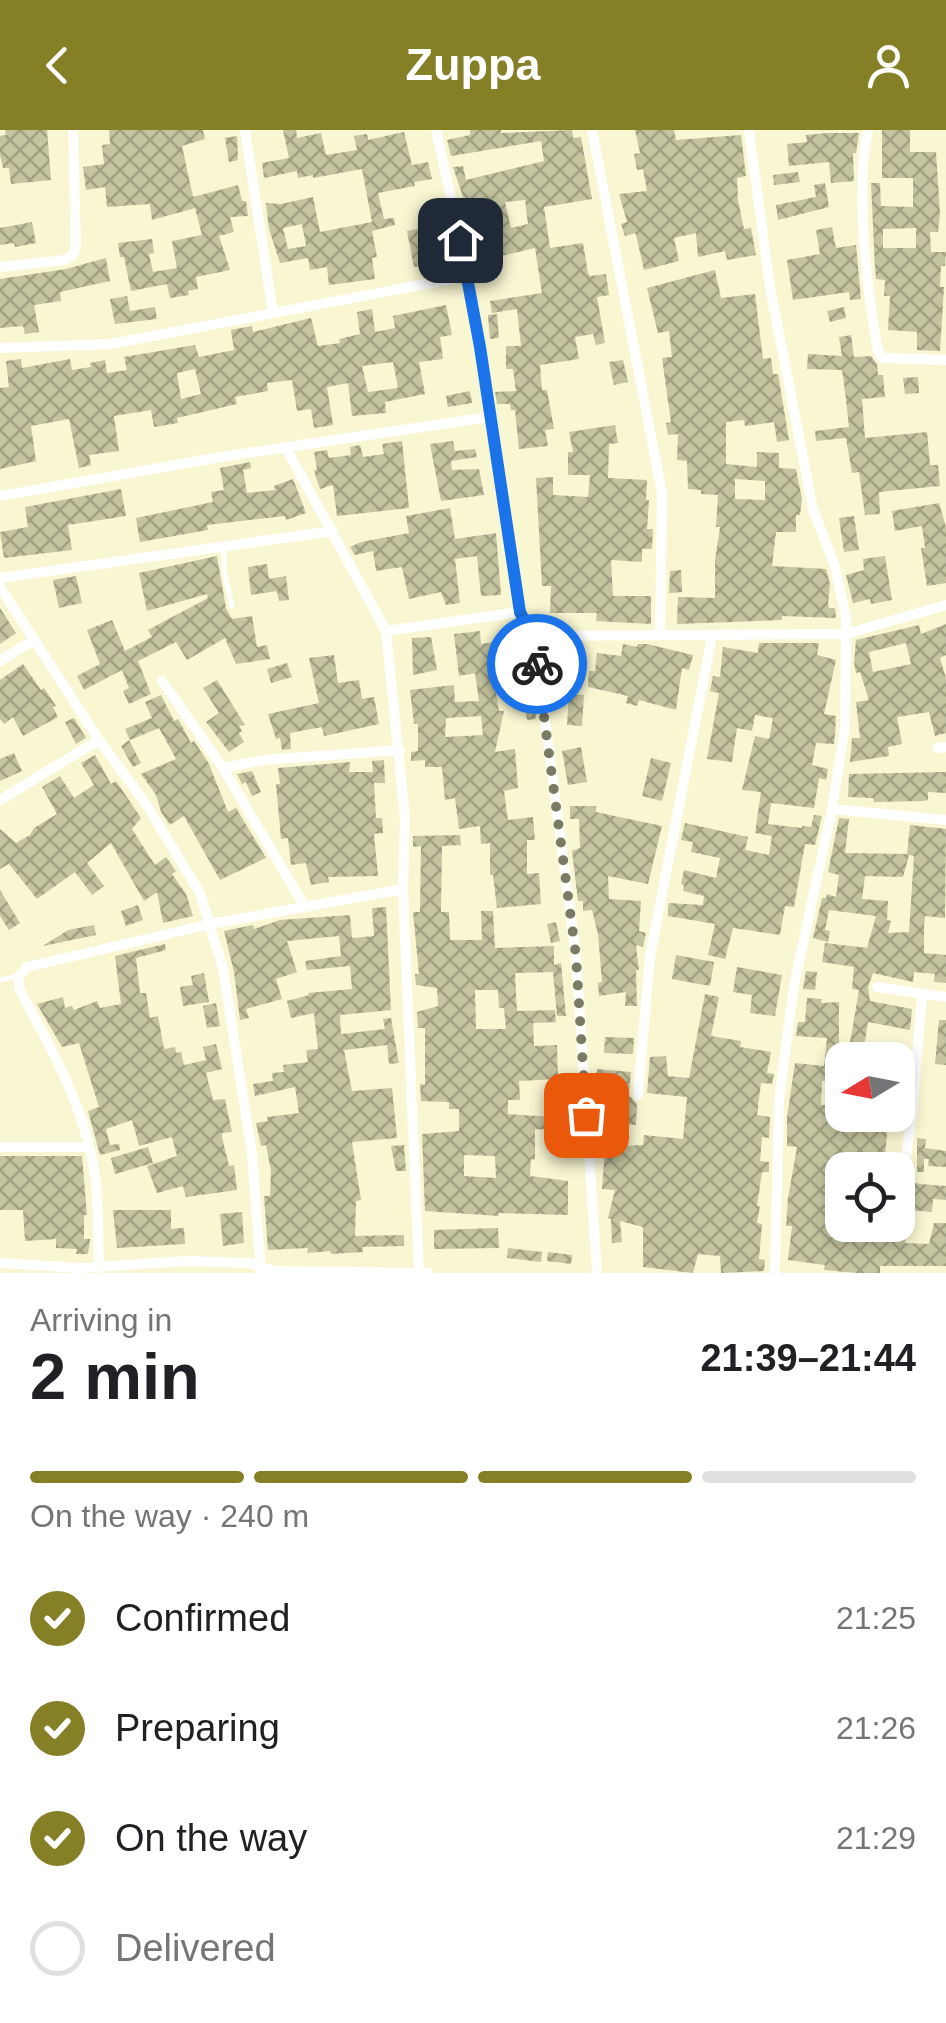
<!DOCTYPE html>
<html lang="en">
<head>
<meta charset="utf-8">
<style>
	:root { --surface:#fff; --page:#f2f2f2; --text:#202124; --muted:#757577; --line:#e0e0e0; --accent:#857f26 }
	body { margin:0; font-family:Helvetica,sans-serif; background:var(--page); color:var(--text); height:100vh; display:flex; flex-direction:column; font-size:38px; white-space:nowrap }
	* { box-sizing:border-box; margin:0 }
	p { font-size:32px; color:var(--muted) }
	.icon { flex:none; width:55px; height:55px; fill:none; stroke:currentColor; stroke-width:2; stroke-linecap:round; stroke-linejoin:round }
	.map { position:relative; height:1143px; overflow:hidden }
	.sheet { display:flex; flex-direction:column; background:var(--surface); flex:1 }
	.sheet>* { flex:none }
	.needle { width:65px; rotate:260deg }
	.fabs { position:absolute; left:825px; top:912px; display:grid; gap:20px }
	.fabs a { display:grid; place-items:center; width:90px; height:90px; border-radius:20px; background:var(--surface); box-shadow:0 5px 15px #0003; font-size:50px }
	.pin { position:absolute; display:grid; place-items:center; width:85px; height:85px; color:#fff; margin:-42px; border-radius:20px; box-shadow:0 5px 15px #0006 }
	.courier { position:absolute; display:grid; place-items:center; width:100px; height:100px; margin:-50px; border:8px solid #1a73e8; border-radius:50%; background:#fff; color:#222; box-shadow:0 2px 12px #0007 }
	.summary em { font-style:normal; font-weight:700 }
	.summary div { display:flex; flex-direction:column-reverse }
	.summary { display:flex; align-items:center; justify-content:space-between; height:170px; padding:0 30px }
	h1 { font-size:65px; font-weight:700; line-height:75px }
	.bar { display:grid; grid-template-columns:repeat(4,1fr); gap:15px 10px; align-content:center; height:120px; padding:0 30px }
	.bar i { height:12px; border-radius:8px; background:var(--line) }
	.bar .active { background:var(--accent) }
	.bar p { grid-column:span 4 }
	ol { padding:0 30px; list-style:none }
	li { display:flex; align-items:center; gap:30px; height:110px }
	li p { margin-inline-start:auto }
	li .icon { padding:10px; border-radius:50%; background:var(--accent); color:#fff; stroke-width:4 }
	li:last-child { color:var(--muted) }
	li i { width:55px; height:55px; border:5px solid var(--line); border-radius:50% }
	header { display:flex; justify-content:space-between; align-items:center; height:130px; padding:0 30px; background:var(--accent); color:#fff; font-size:45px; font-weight:700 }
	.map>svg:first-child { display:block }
</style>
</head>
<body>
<header><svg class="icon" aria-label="back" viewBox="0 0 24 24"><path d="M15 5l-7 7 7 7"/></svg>Zuppa<svg class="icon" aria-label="person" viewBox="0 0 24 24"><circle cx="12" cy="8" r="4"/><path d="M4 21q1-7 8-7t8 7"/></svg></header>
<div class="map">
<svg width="946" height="1143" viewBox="0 0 946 1143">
	<defs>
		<pattern id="building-cross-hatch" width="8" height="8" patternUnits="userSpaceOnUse" patternTransform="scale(2.5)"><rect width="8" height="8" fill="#c5c4a0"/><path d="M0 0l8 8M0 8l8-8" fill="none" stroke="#a1a082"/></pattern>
	</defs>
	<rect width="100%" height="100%" fill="#f9f7d2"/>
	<path fill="url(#building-cross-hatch)" fill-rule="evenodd" d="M5 0H47L51 50 11 54 9 38H3L0 25V6L6 5Z
		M109 0H203L205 9 182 16 193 67 238 55 242 71H246L248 86 230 87 234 102 219 106 230 140 196 147 198 159 188 161 189 165 170 168 167 154 131 161 124 127H120L118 113 152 109 154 123 149 124 153 142 177 138 172 111 202 105 195 78 152 90 150 74 107 77 105 57 86 60 83 37 104 34 102 15 110 14Z
		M283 0H296L297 8 321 3 326 25 357 20 354 6 367 4 368 10 404 2 412 35 428 32 432 49 414 52 415 56 378 63 384 89 394 88 395 95 372 101 377 127 372 128 375 149 329 155 327 137 310 140 308 128 280 133 269 99 266 73 281 74 313 67 320 102 372 92 362 39 313 48V45L298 48 297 41 264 48 262 33 289 28ZM302 94 306 116 288 119 283 98Z
		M470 0H501V3L572 0 573 8 581 7 592 69 544 77 550 118 583 113 588 143 590 146 606 144 609 165 597 167 605 213 596 215 593 204 575 207 579 229 540 235 542 260H547L554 299 545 300 548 316 519 319 515 280H511L510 274H497L496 267 495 262 516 261 513 239H506V216H521L517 179 492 183 490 171 542 163 535 118 476 132 472 105 479 104 472 72 465 73 453 37 463 36 466 50 544 31 541 11 451 26 447 10 470 5ZM525 70 528 94 511 98 505 72Z
		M635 0H674L676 10 741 5 746 46 737 48 738 70 744 99 751 98 756 125 727 130 725 121 698 127 696 103 674 108 679 131 644 140 636 105 635 103 625 106 621 94 627 92 619 64 647 61 643 39 637 40 634 24 640 23Z
		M882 0H910V22H936L940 84 938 102H930L931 122H946L945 136H941L940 157H944L940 221 917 220V202L888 200 890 166H884L885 150 876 149 875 139 871 53H880L881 76 913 77V48H882ZM916 98V118H883V99Z
		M827 3H859L856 23H853L854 51 831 53 829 32 789 36 787 14 807 12 806 5Z
		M237 6 238 30 229 32 225 8Z
		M798 42 800 52 774 55 773 45Z
		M825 53 829 77 778 90 776 75 816 67 814 55Z
		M32 92 36 113 15 117 14 113 0 115V98Z
		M434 96 441 132 414 137 407 101Z
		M832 97 836 118 856 115 861 169 850 170 849 162 793 170 787 130 820 124 816 100Z
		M106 128 110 151 60 162 61 171 34 175 39 202 25 204 23 196 0 198V149L66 139Z
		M715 140 721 168 755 164 763 229 771 228 773 244H778L789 310 777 312 774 292 745 296 744 290 726 292V334L757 337V322L779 323V338L796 339 802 369 800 385H796V402H776L772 436 826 439 830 454 828 474 829 478H835L836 488 782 486V490L677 494 678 467 715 468V430L720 397H716L718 365 701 364V360L688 359 687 331 677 330 678 304 668 305 666 293 671 292 662 228 672 227 669 201 658 203 647 158ZM735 349 765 351V370L735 369Z
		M127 166 130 181 155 177 157 189 115 194 110 169Z
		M446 175 452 205 440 207 443 229 419 232 425 264 385 272 386 283 352 286 348 253 327 257 333 295 314 298 311 279 297 281 292 250 267 253 268 261 235 267 237 274 177 288 178 293 154 297 151 280 114 286 119 321 89 325 91 335 79 338 69 289 31 296 36 331 0 339V258L9 257 6 231 21 229 22 238 70 229 72 240 91 237 90 233 105 230 107 243 127 240 124 227 195 215 199 227 234 220 231 200 252 196 253 202 311 188 318 216 340 213 339 209 360 204 357 182 372 179 375 202 395 198 393 186ZM393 232 398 258 368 262 362 236ZM195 239 201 264 181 269 177 243Z
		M844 177 846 188 830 192 827 181Z
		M497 184 499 208 490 209 488 185Z
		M851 205 854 227 871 226 877 234 878 245H883L885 267 862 269 865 308 927 302 930 335H938L940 356 879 362 880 384 865 385 859 342 852 343 846 308 816 311 815 301 849 297 846 269 842 240 807 239 808 224 842 226 839 207Z
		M623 230 628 252 614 255 609 232Z
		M918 247 919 263 905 264 903 248Z
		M470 261 472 273 448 277 446 266Z
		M615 295 618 313 609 314 608 348 647 350 646 370H649L647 399H653L652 419H642V432L611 430 613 466H651V494L596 491 597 483H550L551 456H542L536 348 553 347V365L588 367 590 345H568V322H573L569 302Z
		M402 311 409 378 337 386 333 355 320 359 314 341 317 339 314 322 327 320 329 328 351 325 350 317 360 315 363 327 384 324 382 314Z
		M453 311 455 321 475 319 477 327 451 331 452 340 479 339 484 365 441 371 430 314Z
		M250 332 251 338 243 340 247 363 275 360 274 356 293 349 306 383 286 390 285 386 207 395 208 400 140 412 136 388 213 372 211 362 224 360 220 338Z
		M121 359 126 386 68 395 72 420 4 428 0 402 28 397 25 377Z
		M939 373 946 397V453L927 456 921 418H925L922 396 895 401 892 381Z
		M450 378 455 409 496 403 501 465 481 466 477 426 455 429 460 473 446 475 441 462 409 469 402 437 376 441 373 421 355 425 350 417 361 412 409 403 406 386Z
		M854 386 859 420 844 422 839 388Z
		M217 426 226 478 232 489 252 486 257 517 267 515 270 529 236 534 225 508 187 530 176 512 138 531 151 564 129 574 123 561 129 558 122 540 84 560 77 546 100 534 87 500 112 490 125 521 152 507 148 500 208 468 207 464 147 481 139 443Z
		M885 426 892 470 871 474 870 469 853 473 846 445 864 440 863 429Z
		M267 434 269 449 286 446 289 470 279 471 277 461 251 465 248 437Z
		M681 440 682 462 669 463 670 441Z
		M76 446 82 473 59 478 53 450Z
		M0 478 16 503 0 514Z
		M946 494V525L940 528 946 548V603L935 606 929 582 897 587 902 614 888 617 889 626 850 632 852 608H860L856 572 869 570 860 542 856 543 854 533 856 510 919 495 921 504ZM906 513 911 534 873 542 869 522Z
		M480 501 481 514 508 510 510 520 489 523 493 545 510 541 513 552 495 556 499 581H504L495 622 515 619 518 658 504 661 508 690 533 687 535 710H527V744L539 743 541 774 497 778 493 745H490V713L481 714 480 696 459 699 455 668 445 670 442 637H425V630L411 631V622L418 621V594H414L410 560 454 555 455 572 479 571 475 543 459 546 454 504ZM481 586 483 605 445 607 446 588Z
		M431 507 437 540 413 545 412 508Z
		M759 513H819L817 525 836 530 824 584 836 586 835 604 834 614 816 613 812 635 828 639 826 650 819 648 814 678 771 673 768 694 802 698V696L811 697 814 685 822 686 815 715 805 714 794 777 785 776 780 805 733 798 725 829 708 825 715 794 668 786V777L669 773 703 775 704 766 683 761 684 755 681 754 684 740 716 748 720 728 691 722 693 712 681 710 685 693 748 707 745 720 769 725 772 706 755 703 761 662 742 660 755 606 769 609 773 588 755 585 752 601 737 598 732 632 707 629 719 563 710 561 713 546 720 547 723 517 758 523Z
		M623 514 637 517 638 514H647L693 525 689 540 682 538 676 580 639 570 637 576 626 573 628 566 588 557 589 541H595L597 523 621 526Z
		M334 525 338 553 359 550 362 569 374 567 379 594 324 606 322 597 290 603 291 619 282 620 280 608 276 609 268 584 319 573 309 528Z
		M287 533 292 547 271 553 267 539Z
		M23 534 41 560 44 558 56 576 53 577 58 587 23 606 13 587 4 594 0 589V550Z
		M217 550 245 595 239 596 242 601 239 603 244 612 229 622 206 592 219 583 203 558Z
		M533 562 536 589 527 590 523 563Z
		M569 564 584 565 582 596 567 595Z
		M161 565 174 591 178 589 191 613 194 611 209 634 228 682 236 678 266 728 220 750 184 686 170 695 161 682 156 665 141 644 176 629 159 598 130 610 125 599 152 588 145 572Z
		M74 588 86 608 76 614 65 592Z
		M129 610 141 633 133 637 121 616Z
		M581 617 587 652 568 655 562 621Z
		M14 623 22 641 0 651V629Z
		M95 625 111 654 116 651 141 688 132 699 155 735 166 727 176 741 172 744 186 764 193 786 163 793 157 762 144 771 111 713 87 733 104 756 92 765 75 742 37 769 9 734 0 739V699L16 713 30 705 34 698 57 684 42 657 60 646 74 668 94 655 81 633Z
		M651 628 671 633 662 671 642 666Z
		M384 630 385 653H374L376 688H382L383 703 374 704 378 746 328 747 329 752 311 755 306 733 291 735 288 708 281 709 276 654H280L278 638 350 632 349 642H373L372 631Z
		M252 641 261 662 252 666 246 652 242 654 237 644Z
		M946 642V663L928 662V670L923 671 874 672 873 668 848 667 849 644Z
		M570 676H596V682L662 696 648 754 608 746 609 769 641 771 639 801 646 803 643 817 636 815 639 840H636L637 876H625L626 862 599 866 598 853 602 852 598 804 592 780 583 781V771H578L572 721 580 718 579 689H570Z
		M839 688 849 689 845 723 907 724 910 695 946 699 945 788 925 786 924 798V823L946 825V853L934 852 935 844 914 842 913 852 873 843 868 857 870 871 912 879 910 900 868 892 862 930H847L859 860 852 859 854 837 822 832 825 813 867 818 876 786 829 780 825 800 830 801 828 812 813 808 822 768H826L827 764 836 767 839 745 828 742ZM909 725 914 726 909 802 888 803 891 791 887 790 888 771 862 769 865 746 903 747Z
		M460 705 461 715 442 716 441 782H449L450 810H482L481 781H493L495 818 554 816V835L561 833 566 886H557L553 842 515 843 517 881 555 880 556 892 533 893 534 916 557 915 558 949 519 951 520 970H508V984L569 988V1001L535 999V1030L531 1029 530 1046 568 1051V1085L498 1083 499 1086 425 1081 422 1004 459 1001V979H449V972L421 971 420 954 425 955V898H418L417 882 438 876 437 858 416 855 415 844H419L413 782H420L421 716 413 717V706ZM475 860H498L499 878H504L506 899H476ZM464 1025 495 1026 496 1048 464 1046Z
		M0 760 20 793 9 800 0 786Z
		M138 775 143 790 126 796 121 781Z
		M386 777 391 880 340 885 341 904 385 899 383 889 391 888 399 933 389 934 387 915 344 920 352 961 392 958 397 1008 352 1012 361 1070 356 1071 355 1106 404 1105V1116L362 1117 363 1122 331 1124 330 1121 307 1123 308 1118 268 1120 264 1066H270L271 1041 266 1015 261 1016 256 993 268 991 267 987 299 983 295 957 255 966 253 954 273 951 272 943 284 942 283 935 308 932 306 920 318 919 314 883 291 888 287 871 309 865 308 863 352 859 350 836 307 840 305 831 341 826 339 806 287 811 297 842 276 849 282 869 246 879 249 888 240 890 234 842 224 801 253 795 254 799 280 790 350 785 352 808 374 806 372 778Z
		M556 792 560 811 551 813 547 794Z
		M94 795 96 805 43 816 68 800Z
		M165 814 166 820 136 828 140 863H146L150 888 158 886 164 919 175 917 176 923 181 922 184 935 206 930 203 917 216 914 222 939 206 943 213 970 225 969 232 1002 222 1003V1007L229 1036 234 1035 237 1060 186 1067 183 1056 157 1063 147 1036 177 1026 172 1007 139 1016 132 990 106 999 110 1015 119 1014 120 1020 100 1025 88 981 99 977 79 913 62 917 37 874 63 867 65 878 72 876 74 880 97 871 100 878 121 874 115 826Z
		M676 825 714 832 710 856 672 849Z
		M737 837 782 845 775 886 750 883 752 865 733 862Z
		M806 841 817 842 815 860 803 859Z
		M204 843 209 872 183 876 180 857 193 855 191 846Z
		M705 864 719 867 711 906 741 911 740 917 771 922 767 943 774 944 772 954 761 953 757 985 770 987 769 1008 762 1007 760 1031 769 1032V1042H762L757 1076H760L757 1093 762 1094 759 1129 765 1130 764 1141 721 1143 720 1126 698 1124 693 1143 643 1137V1097L620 1091 622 1112 612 1113 611 1089 608 1088 615 1060 602 1059 605 1017H597V1004H606L609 999 610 962 595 960 597 939 631 942 629 965 637 974 636 995 626 994 624 1016 643 1015 644 1005 683 1009 687 967 647 963 650 927 666 926 668 946 689 948Z
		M807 868 822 869 821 873 839 872V950L822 951 821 975 842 976V985H861L859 996 887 1002 884 1040H842V1095H898V1048L920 1054 946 1056V1070L933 1069 932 1082 909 1080 905 1113 929 1114 934 1093H946V1136H880V1143H857L824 1140 825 1135 788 1130 792 1096H786L788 1068 797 1017 787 1016V987L795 933 824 936 827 908 796 906 798 892H805Z
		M216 873 220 896 207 898 203 876Z
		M939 890H946V935L935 934Z
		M605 907 634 908 633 924 604 923Z
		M562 950H573V970H562Z
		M917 1008 926 1009 925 1018 946 1021V1037L928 1036 929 1029H924V1042H917Z
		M404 1015 406 1041H396L391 1016Z
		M148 1017 153 1033 115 1044 111 1028Z
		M0 1026H82L87 1085H84V1109H90L88 1124H76L77 1119 56 1118V1109L25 1111 23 1080H0Z
		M113 1080H171V1099L184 1098 185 1114 117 1118Z
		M242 1082 244 1113 223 1116 220 1084Z
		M498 1098 499 1118 434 1119V1100Z
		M508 1118 542 1122 541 1132 507 1128Z
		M548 1122 572 1125 571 1134 547 1131Z"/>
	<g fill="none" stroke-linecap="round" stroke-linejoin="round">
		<path stroke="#fff" stroke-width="5" d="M224 419V440L232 476
			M0 850 19 846"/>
		<path stroke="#fff" stroke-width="10" d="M245 0 273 183
			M436 0 468 146 520 482 532 506 538 536 576 826 597 1143
			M592 0 662 363 660 505
			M749 0 770 157 813 379 835 437 846 488 845 597 832 679 794 855 779 970 775 1143
			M868 0C855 60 867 160 878 221L883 228 946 230
			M0 137 65 130 73 125 76 115 73 0
			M0 218 111 214 468 146
			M286 318 386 501 405 688 403 759 419 1142
			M0 366 221 327 489 287
			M0 448 333 401
			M0 457 99 610 146 674 200 763 223 839 252 1024 261 1143
			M386 501 520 482
			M532 506 846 504 946 475
			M0 531 34 510
			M162 551 223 638 305 777
			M937 618 946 617
			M223 638 263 630 400 620
			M0 670 99 610
			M832 679 946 690
			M877 857 946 867
			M638 965 650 826 712 506
			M0 1017H89
			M904 1042 913 976 922 865
			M0 1133 79 1138 187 1131 249 1133 275 1141 428 1143
			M99 1138C98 1107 99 1075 95 1045 85 977 52 919 19 859V846L27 837 211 794 403 759"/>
	</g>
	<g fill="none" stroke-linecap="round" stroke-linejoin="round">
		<path stroke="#7b7a64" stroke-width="10" stroke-dasharray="0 18" d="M537 534 576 826 586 985"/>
		<path stroke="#1a73e8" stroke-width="12" d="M460 110 480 217 520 482 532 506 537 534"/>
	</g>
</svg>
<div class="fabs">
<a><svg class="needle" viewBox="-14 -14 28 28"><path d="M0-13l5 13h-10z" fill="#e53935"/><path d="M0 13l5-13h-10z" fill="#757577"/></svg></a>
<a><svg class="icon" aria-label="locate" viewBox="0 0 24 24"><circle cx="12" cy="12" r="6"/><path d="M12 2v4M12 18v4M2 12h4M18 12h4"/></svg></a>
</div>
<div class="pin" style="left:586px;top:985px;background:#ea580c"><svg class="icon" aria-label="bag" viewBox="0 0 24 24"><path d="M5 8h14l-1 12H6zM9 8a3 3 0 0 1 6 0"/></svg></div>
<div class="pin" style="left:460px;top:110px;background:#1f2937"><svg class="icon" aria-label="home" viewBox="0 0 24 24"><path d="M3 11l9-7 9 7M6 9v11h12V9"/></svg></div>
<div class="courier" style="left:537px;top:534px"><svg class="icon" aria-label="bike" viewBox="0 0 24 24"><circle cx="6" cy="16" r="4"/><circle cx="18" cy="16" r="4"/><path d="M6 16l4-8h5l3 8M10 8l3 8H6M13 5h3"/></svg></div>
</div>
<section class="sheet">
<div class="summary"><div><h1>2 min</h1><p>Arriving in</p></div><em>21:39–21:44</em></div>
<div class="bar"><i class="active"></i><i class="active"></i><i class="active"></i><i></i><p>On the way · 240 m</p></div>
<ol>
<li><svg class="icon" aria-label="check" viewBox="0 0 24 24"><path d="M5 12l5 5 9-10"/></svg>Confirmed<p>21:25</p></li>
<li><svg class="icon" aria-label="check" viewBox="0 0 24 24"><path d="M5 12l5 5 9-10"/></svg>Preparing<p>21:26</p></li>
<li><svg class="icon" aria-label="check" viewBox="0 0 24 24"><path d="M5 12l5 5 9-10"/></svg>On the way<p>21:29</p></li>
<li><i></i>Delivered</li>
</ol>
</section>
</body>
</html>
